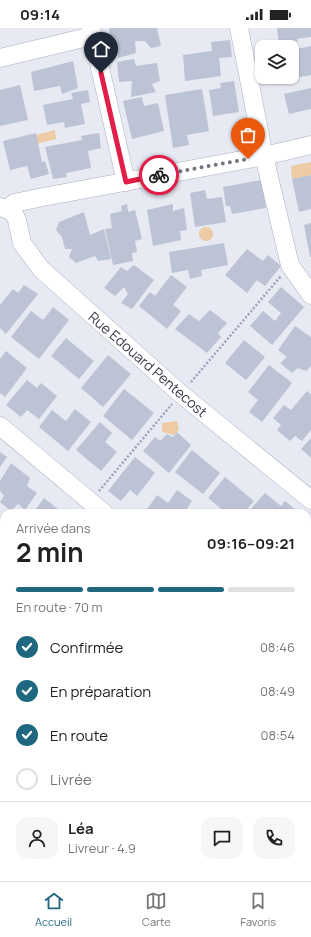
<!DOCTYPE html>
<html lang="fr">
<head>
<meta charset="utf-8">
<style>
	:root { --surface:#fff; --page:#f6f6f6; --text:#222; --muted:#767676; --line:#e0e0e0; --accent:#206780 }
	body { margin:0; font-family:Manrope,sans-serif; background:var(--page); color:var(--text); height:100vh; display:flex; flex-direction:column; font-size:15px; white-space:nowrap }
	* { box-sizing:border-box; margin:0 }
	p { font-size:13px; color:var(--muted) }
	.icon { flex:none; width:22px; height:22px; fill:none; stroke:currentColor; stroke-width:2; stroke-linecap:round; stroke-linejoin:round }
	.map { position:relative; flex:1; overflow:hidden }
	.drawer { position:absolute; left:0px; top:481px; width:311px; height:372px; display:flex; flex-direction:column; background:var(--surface); border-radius:12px 12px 0 0; box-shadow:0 1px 3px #0004 }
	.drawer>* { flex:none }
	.controls { position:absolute; left:255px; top:12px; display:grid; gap:8px }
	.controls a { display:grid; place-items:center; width:44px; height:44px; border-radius:8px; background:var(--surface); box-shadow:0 1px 3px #0004; font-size:20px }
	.pin { position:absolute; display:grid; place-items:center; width:34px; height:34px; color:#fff; margin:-41px -17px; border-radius:50% 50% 50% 0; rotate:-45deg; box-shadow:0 0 4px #0007 }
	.pin .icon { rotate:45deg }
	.courier { position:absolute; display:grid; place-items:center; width:40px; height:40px; margin:-20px; border:3px solid #e11d48; border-radius:50%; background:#fff; color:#222; box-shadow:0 1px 5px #0007 }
	.overview em { font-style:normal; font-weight:700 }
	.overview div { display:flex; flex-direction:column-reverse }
	.overview { display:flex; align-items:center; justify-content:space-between; height:68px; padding:0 16px }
	h1 { font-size:26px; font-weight:700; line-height:30px }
	.bar { display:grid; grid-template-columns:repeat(4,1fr); gap:6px 4px; align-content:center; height:48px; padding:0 16px }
	.bar i { height:5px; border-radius:3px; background:var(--line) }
	.bar .active { background:var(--accent) }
	.bar p { grid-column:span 4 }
	.line { display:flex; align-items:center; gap:10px; padding:0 16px; border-top:1px solid var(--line) }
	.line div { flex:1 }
	.round { display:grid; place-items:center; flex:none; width:42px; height:42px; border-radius:12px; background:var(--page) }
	ol { padding:0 16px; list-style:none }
	li { display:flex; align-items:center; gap:12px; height:44px }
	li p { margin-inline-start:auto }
	li .icon { padding:4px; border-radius:50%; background:var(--accent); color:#fff; stroke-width:4 }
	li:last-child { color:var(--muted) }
	li i { width:22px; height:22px; border:2px solid var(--line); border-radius:50% }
	.status { display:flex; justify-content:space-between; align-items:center; height:28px; padding:0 20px; background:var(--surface); direction:ltr }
	.status svg { height:11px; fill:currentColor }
	.tabs { display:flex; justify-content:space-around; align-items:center; height:56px; border-top:1px solid var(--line); background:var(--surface); font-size:11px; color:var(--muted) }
	.tabs a { display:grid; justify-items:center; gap:2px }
	.tabs .active { color:var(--accent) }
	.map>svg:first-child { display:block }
</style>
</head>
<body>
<div class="status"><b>09:14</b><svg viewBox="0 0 49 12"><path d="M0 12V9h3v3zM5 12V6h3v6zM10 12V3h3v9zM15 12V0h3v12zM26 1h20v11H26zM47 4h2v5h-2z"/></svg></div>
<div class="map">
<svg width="311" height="853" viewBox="0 0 311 853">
	<rect width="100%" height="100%" fill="#e7e9f3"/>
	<path fill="#eecba4" d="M55 102 56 111 36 116V107Z
		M311 134V147L292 151 291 138Z
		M199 206a7 7 0 1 1 14 0a7 7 0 1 1-14 0Z
		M177 393 179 402 174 407 162 404V395Z"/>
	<path fill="#bcc3d4" d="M109 0H157L161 18 151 20 145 13H135L136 25 118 30 116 14H111Z
		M277 0H311V9L297 11 298 18 279 19Z
		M230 12 232 29 219 30 221 48 185 53 183 27 212 23 211 14Z
		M311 18V47L280 53V49H292V22Z
		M134 31 136 38 157 35 160 53 152 56 156 64 131 69 132 53 119 54 117 34Z
		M73 33 78 60 62 66 60 58 34 63 31 44Z
		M234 53 239 84 213 88 209 62 221 60 220 55Z
		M20 57 28 92 0 98V62Z
		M311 60V81L289 86 284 66Z
		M202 61 209 103 187 107 189 117 173 120 165 67Z
		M88 62 90 74 81 76 85 96 65 100 64 94 47 97 43 77 73 71 71 65Z
		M142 69 144 78 158 75 164 103 132 111 123 73Z
		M36 105 42 134 45 133 49 146 31 151 27 138 10 142 3 113Z
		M99 105 101 120 88 123 91 140 66 145 67 149 53 151 45 119 82 112 81 108Z
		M311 147V181L299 184 292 151Z
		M261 152 266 180 232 186 230 178H226L223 159Z
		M205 162 207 171 222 169 226 194 195 199 190 165Z
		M127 176 128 184 135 182 142 211 135 213 137 224 132 225 133 233 113 237 105 201 112 200 110 186 122 183 121 178Z
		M173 176V183L184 180 187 202 180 203 181 212 153 218 147 182Z
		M84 184 90 207 104 201 111 231 98 233 95 228 76 235 69 229 72 221H65L62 209 56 202 59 194Z
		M311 195V229H310L304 197Z
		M224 215 228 237 201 242 202 248 190 251 188 242 172 245 169 224Z
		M247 221 263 233 268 227 281 238 265 258 257 252 247 265 225 247Z
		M134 237 154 252 132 281 121 275 128 266 124 259 115 268 104 260 121 239 127 243Z
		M171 247 187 259 173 277 181 283 167 301 139 278 150 264 155 268Z
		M24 257 38 266 6 306 0 300V277L13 261 18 265Z
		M281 259 304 279 272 317 250 298 263 283 275 293 281 285 268 274Z
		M53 279 69 292 39 331 11 309 31 283 43 292Z
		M210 282 227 295 218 305 221 309 207 325 175 301 189 286 199 293Z
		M295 298 311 309V338L306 343 298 340 292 345 280 335 287 329 278 322Z
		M66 310 94 333 79 351 51 328Z
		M244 312 265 329 246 352 225 335Z
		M6 323 27 340 5 369 0 365V331Z
		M108 327 131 346 103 379 81 360Z
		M269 337 292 355 262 394 249 384 258 372 248 364Z
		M27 352 37 360 41 355 57 368 39 391 27 382 21 389 6 377Z
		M124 361 154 385 132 412 103 388Z
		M307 363 311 366V402L302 413 295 408 290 413 277 402 281 397 273 390 284 377 291 382Z
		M75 381 91 394 68 423 39 399 52 382 66 393Z
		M100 394 112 405 105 414 117 424 101 443 76 422Z
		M177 404 191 417 169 445 143 423 155 409 160 413 167 406 173 409Z
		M311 410V430L301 421Z
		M192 422 220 445 203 466 175 444Z
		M0 424 7 429 0 439Z
		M135 429 155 445 137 468 130 462 121 473 108 463Z
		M11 435 30 450 27 458 37 465 25 482 18 476 11 483 0 474 4 468 0 463V453Z
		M225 449 254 473 244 485H226L208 470Z
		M177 462 192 473 184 485H149L146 483 157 467 168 475Z
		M265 465 281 478 285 473 297 483 295 485H247Z
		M44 470 63 485H33Z
		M0 510 4 513V550L0 547Z
		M307 517 311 521V530L307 534Z
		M0 593 4 597V635L0 640Z
		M309 596 311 597V634L308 637 307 635V600Z
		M4 647V674L0 671V650Z
		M0 680 4 683V704L0 709Z
		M307 693 311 696V703L307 708Z
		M4 709V753L0 750V714Z
		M308 764 311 766V810L307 807Z
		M0 798 4 801V819L3 820 0 818Z
		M4 834V849H36L32 853H0V839Z
		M307 834 311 836 307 853H272L274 849H307Z
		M232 849H267L265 853H231Z"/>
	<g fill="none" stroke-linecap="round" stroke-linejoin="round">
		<defs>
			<path id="minor" d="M91 0 126 154
				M239 0 264 128 290 237 311 267
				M0 30 92 8
				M0 179 9 182 14 175 43 169 264 128 311 117
				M9 182 14 186 17 192 22 215 41 241 181 366 311 472
				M0 398 104 485
				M0 577 4 581
				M307 657 311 661
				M307 740 311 739
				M0 785 4 788
				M72 849 76 853"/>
		</defs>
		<use href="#minor" stroke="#a9aebe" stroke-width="19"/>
		<path stroke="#9ba4bf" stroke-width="2.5" stroke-dasharray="2 2" stroke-linecap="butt" d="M191 354 281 248
			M99 463 172 376"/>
		<use href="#minor" stroke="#fff" stroke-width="18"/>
	</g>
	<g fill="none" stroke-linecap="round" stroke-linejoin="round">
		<path stroke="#747782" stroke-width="4" stroke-dasharray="0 7.2" d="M159 147 248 131"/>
		<path stroke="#e11d48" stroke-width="5" d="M101 45 126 154 159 147"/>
	</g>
	<g text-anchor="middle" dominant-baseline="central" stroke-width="3.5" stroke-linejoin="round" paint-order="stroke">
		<g font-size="14" fill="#363a45" stroke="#fff">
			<text transform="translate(148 336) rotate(41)">Rue Edouard Pentecost</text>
		</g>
	</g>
</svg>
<div class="controls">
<a><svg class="icon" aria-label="layers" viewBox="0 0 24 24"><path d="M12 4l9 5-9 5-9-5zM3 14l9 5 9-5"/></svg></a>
</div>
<div class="pin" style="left:248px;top:131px;background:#ea580c"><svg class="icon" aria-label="bag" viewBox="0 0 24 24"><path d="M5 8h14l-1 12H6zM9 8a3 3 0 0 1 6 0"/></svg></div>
<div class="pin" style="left:101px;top:45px;background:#1f2937"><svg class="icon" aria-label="home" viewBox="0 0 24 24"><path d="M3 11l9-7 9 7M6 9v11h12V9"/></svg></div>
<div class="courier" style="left:159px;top:147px"><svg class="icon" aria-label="bike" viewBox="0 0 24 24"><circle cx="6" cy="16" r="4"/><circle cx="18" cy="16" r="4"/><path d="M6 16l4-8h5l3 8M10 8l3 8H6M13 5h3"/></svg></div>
<section class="drawer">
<div class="overview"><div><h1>2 min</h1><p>Arrivée dans</p></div><em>09:16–09:21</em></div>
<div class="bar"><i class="active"></i><i class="active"></i><i class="active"></i><i></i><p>En route · 70 m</p></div>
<ol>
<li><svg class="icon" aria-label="check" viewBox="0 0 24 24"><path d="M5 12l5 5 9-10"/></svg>Confirmée<p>08:46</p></li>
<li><svg class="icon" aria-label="check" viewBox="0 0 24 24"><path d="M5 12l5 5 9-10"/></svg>En préparation<p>08:49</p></li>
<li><svg class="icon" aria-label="check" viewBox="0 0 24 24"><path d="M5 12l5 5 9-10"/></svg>En route<p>08:54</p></li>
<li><i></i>Livrée</li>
</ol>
<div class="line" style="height:72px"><a class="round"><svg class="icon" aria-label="person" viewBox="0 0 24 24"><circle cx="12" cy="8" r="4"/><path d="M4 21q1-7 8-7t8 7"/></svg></a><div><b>Léa</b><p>Livreur · 4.9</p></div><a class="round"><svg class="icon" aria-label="chat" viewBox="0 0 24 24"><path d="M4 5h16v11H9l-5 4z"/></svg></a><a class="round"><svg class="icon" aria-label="phone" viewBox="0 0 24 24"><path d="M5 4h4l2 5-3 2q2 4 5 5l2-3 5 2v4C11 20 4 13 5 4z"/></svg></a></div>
</section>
</div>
<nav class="tabs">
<a class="active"><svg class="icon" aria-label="home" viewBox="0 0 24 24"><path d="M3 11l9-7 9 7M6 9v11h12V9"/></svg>Accueil</a>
<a><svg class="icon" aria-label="map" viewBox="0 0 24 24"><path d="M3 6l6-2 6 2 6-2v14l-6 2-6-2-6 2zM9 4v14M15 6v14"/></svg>Carte</a>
<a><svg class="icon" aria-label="saved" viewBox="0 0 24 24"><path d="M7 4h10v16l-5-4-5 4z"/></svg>Favoris</a>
</nav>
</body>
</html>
